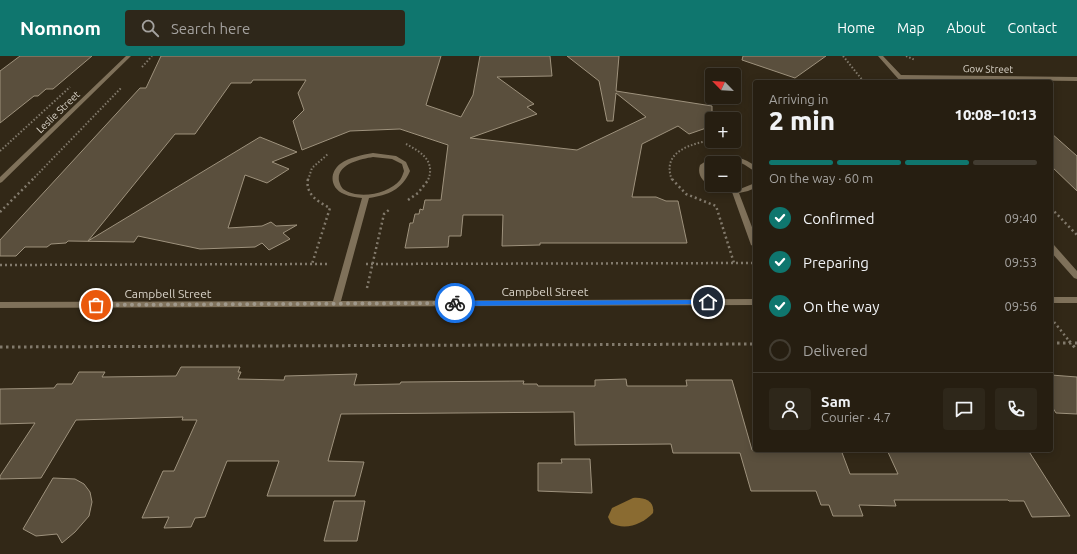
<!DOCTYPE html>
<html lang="en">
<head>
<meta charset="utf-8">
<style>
	:root { --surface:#261e11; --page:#2e271a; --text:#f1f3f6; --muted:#a4a29f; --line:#423c31; --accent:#0f766e }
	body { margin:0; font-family:Ubuntu,sans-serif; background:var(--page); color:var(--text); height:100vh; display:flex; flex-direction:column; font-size:15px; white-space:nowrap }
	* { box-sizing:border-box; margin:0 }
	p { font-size:13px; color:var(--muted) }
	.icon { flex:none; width:22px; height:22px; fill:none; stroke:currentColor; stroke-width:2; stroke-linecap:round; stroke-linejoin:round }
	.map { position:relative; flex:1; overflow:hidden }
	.details { position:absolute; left:753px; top:24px; width:300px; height:372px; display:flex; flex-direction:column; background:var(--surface); border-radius:4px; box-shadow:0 2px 10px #0003,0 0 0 1px var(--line) }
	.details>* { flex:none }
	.needle { width:26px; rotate:295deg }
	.tools { position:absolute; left:705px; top:12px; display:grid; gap:8px }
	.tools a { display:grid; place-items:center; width:36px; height:36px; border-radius:4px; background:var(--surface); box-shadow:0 2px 10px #0003,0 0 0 1px var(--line); font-size:20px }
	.pin { position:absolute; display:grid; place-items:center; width:34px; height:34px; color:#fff; margin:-17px; border:2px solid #fff; border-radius:50%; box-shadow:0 1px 4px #0007 }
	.courier { position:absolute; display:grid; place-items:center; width:40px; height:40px; margin:-20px; border:3px solid #1a73e8; border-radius:50%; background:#fff; color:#222; box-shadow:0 1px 5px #0007 }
	.overview em { font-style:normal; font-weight:800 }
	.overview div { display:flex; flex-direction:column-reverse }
	.overview { display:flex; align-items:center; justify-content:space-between; height:68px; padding:0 16px }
	h1 { font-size:26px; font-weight:800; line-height:30px }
	.bar { display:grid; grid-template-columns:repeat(4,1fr); gap:6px 4px; align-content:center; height:48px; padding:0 16px }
	.bar i { height:5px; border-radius:3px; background:var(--line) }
	.bar .active { background:var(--accent) }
	.bar p { grid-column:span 4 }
	.line { display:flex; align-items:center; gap:10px; padding:0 16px; border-top:1px solid var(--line) }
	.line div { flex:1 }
	.round { display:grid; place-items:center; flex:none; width:42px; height:42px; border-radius:4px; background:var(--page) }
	ol { padding:0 16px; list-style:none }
	li { display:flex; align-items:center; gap:12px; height:44px }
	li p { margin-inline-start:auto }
	li .icon { padding:4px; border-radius:50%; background:var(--accent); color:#fff; stroke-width:4 }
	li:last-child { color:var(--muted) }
	li i { width:22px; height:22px; border:2px solid var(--line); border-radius:50% }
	header { display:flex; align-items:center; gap:24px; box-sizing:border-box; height:56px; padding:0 20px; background:var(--accent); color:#fff }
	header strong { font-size:19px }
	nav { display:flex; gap:22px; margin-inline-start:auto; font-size:14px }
	.search { width:280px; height:36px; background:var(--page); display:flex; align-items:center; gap:10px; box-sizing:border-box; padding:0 14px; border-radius:4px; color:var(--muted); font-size:15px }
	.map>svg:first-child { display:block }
</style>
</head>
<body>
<header>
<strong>Nomnom</strong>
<div class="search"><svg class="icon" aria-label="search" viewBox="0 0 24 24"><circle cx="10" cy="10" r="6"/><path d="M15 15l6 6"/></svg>Search here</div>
<nav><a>Home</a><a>Map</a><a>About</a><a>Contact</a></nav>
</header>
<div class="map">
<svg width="1077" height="498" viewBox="0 0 1077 498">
	<rect width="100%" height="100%" fill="#322817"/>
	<path fill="#8a6b31" d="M633 442C644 441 655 445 653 457 643 468 625 475 611 467L608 461 612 452Z"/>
	<path fill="#5a4f3d" stroke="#9e927d" d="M20 0H92L53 33H46L38 40H34L0 67V15Z
		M161 0H441L426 49 461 61 473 39 480 0H550L552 20 497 21 534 48 527 51 537 58 470 82 577 94 646 61 616 37 613 65H607L599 25 567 0H619L616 35 712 50V70L689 78 678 70 642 88 632 141H656L666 145H678L687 187H540V189L502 190 503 159H463L461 180H449L448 191 405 192 410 167H413L415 158H419L420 153 423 154 425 144H441L448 89 400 73 350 75 302 94 293 65 304 54 298 37 306 24H253L251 27H231L195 78H175L88 185 260 81 297 96 272 106 289 113 267 127 245 119 228 172 262 170 271 166 276 170 297 169 283 177 290 183 269 194 262 187 255 191 200 193 138 180 134 186 68 185 66 187 51 188 47 191H25L16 200H0V184L140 32H146Z
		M743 0H826L795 22 742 4Z
		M1051 77 1077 100V135L1051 110Z
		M181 311H240L238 316H241L238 323 284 324 285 320 357 318 354 329 400 328 401 326 524 325 523 328H537L538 330H595V324L626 323 627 330H687L686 324H732L752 394H841L850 418H898L887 394H1028L1070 460 1032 461 1024 445H1009L1008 444H894L896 450 859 449 863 460H833L829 449H821L816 435H751L740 397H673L671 388 575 389 574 356 341 358 328 405 364 406 355 440H267L279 405H227L205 461 195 462 191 471 164 472 169 461 142 462 163 415H174L197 364H182L183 361 76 364 41 422 0 423V420L35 367 0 368V333L54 332 57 328H72L79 316H105L102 321 176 320Z
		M1051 319 1077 321V358L1056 357 1051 349Z
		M561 403H590L592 437 538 435V407H562Z
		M53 422 75 423 84 428 90 436 92 446 89 460 75 476 62 487 57 478 36 480 23 473Z
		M334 445H365L357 485H324Z"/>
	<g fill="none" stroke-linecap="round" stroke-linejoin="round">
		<path stroke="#827a6c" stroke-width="2" stroke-dasharray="1.5 2" stroke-linecap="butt" d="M843 0 864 26
			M906 0 915 4
			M142 11 152 0
			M406 88C420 95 436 105 428 124
			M0 95 70 31
			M32 124 121 32
			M308 124 312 112 328 98
			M672 124C661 96 690 88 712 84"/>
		<path stroke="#827a6c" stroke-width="2.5" stroke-dasharray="2 3" stroke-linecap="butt" d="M308 123C305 138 318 146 330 152L312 208
			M672 123 686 138 716 150 734 207
			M408 144 418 137 429 123
			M1051 152 1077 179
			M0 156 33 123
			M366 208 755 207
			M0 209 329 208
			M367 232 384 158 390 153
			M1051 262 1070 286"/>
		<path stroke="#827a6c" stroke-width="3" stroke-dasharray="2.5 3.5" stroke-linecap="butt" d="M1069 285 1077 294
			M1051 287H1077
			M0 291 755 288"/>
		<path fill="#7f715a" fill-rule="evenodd" d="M126 0H131L2 126 0 127V121Z
			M878 0H883L901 19 1077 21V25L904 23 905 26H901Z
			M373 97 396 100 406 106 410 115C402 134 388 139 369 142L341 245 755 243V249L0 252V246L333 245 362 142C356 141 350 141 344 138 330 132 329 117 340 108 350 101 362 99 373 97ZM373 101 392 103 402 108 404 115C403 118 402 121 400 124 389 138 358 144 343 133 341 131 340 128 339 125 336 108 361 103 373 101Z
			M721 100C734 100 745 102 755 110V115C750 113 746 109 741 107 729 101 716 102 705 111 705 117 707 121 712 125V129L740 133 755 127V132L748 135 739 137 755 179V191L751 189 732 136C719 135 694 127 700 109L712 101Z
			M1051 189H1054L1077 215V223L1074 222 1051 196Z
			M1051 241H1077V247H1051Z"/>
	</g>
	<path fill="#1a73e8" d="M708 244 711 246 708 248 455 250 452 247 455 245Z"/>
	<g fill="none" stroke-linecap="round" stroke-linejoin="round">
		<path stroke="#9f988b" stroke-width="4" stroke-dasharray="0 7.2" d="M96 249 455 247"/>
	</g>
	<g text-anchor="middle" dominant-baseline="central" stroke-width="3" stroke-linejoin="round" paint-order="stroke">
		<g font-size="10" fill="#dad4c9" stroke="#322817">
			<text transform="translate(988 13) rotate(1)">Gow Street</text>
			<text transform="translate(58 56) rotate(-44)">Leslie Street</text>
		</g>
		<g font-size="12" fill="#dad4c9" stroke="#322817">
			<text x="545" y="235">Campbell Street</text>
			<text x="168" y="237">Campbell Street</text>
		</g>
	</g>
</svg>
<div class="tools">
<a><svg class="needle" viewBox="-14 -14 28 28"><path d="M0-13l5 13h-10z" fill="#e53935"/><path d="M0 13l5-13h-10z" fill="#a4a29f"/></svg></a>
<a>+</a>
<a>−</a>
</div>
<div class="pin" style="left:96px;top:249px;background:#ea580c"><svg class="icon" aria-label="bag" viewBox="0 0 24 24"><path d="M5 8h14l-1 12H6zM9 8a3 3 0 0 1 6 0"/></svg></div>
<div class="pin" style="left:708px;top:246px;background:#1f2937"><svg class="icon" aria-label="home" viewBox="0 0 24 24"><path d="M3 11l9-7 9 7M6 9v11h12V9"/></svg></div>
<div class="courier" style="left:455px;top:247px"><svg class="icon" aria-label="bike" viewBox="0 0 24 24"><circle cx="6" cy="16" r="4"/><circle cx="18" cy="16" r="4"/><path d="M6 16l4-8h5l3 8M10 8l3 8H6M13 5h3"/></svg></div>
<section class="details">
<div class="overview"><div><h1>2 min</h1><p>Arriving in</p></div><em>10:08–10:13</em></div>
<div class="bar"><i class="active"></i><i class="active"></i><i class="active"></i><i></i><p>On the way · 60 m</p></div>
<ol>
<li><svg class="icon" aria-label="check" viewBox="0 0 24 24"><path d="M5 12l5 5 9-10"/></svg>Confirmed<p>09:40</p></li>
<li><svg class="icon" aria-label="check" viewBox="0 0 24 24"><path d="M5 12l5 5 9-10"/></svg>Preparing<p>09:53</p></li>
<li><svg class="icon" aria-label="check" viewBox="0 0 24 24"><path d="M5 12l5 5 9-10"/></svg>On the way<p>09:56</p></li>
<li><i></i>Delivered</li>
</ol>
<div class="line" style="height:72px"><a class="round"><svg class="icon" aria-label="person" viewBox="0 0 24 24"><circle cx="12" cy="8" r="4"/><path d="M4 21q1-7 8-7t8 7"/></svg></a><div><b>Sam</b><p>Courier · 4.7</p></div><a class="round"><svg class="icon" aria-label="chat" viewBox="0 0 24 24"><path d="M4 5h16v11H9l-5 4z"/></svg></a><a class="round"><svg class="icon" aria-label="phone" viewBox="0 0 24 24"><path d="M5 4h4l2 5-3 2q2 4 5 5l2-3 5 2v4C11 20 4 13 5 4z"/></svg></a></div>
</section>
</div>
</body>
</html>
